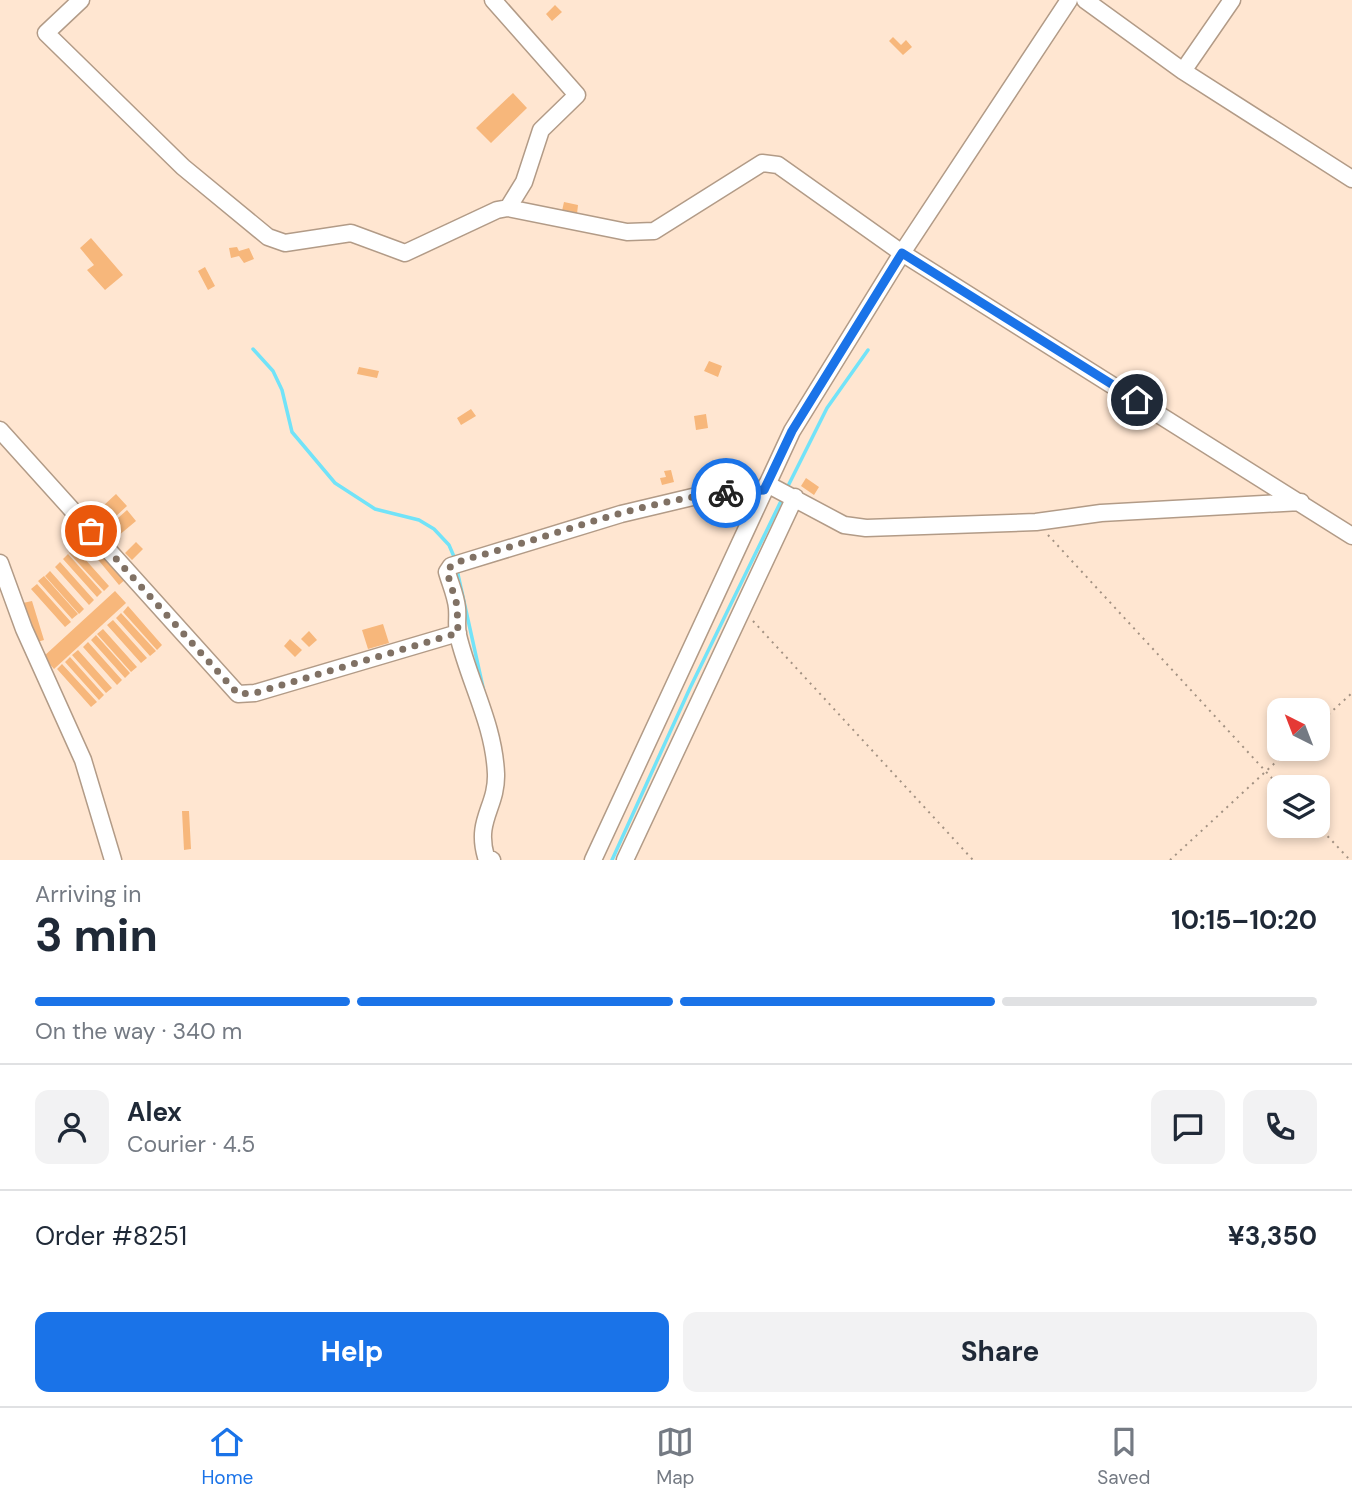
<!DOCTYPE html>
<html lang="en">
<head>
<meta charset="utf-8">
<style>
	:root { --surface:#fff; --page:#f2f2f3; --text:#1f2937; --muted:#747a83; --line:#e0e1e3; --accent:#1a73e8 }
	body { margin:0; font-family:"DM Sans",sans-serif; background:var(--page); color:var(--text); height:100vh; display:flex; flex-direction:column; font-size:26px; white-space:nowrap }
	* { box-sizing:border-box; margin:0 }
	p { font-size:23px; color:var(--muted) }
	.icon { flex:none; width:38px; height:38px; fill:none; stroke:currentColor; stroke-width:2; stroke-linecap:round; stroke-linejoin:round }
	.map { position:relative; height:860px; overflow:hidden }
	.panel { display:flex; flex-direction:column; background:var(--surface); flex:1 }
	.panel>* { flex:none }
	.needle { width:46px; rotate:318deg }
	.controls { position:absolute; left:1267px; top:698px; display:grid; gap:14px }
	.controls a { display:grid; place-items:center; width:63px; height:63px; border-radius:14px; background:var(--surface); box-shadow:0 4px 10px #0003; font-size:35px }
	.pin { position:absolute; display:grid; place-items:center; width:60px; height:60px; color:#fff; margin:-30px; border:4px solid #fff; border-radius:50%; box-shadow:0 2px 7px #0007 }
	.courier { position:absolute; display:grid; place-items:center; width:70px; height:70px; margin:-35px; border:5px solid #1a73e8; border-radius:50%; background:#fff; color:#222; box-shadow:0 2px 9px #0007 }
	.head em { font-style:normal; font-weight:700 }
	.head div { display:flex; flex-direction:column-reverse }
	.head { display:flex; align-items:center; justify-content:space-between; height:119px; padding:0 35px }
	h1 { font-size:46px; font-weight:700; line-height:52px }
	.bar { display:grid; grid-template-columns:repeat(4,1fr); gap:10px 7px; align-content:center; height:84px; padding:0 35px }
	.bar i { height:9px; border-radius:5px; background:var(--line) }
	.bar .on { background:var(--accent) }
	.bar p { grid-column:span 4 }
	.line { display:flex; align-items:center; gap:18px; padding:0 35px; border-top:2px solid var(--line) }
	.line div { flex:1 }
	.round { display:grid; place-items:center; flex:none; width:74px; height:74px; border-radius:14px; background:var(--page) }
	.cta { display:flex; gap:14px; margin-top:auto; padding:14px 35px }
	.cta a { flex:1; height:80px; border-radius:14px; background:var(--accent); color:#fff; font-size:28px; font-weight:700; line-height:80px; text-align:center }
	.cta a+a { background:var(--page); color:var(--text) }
	.tabs { display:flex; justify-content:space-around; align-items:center; height:98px; border-top:2px solid var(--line); background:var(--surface); font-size:19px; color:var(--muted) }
	.tabs a { display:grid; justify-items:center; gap:4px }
	.tabs .on { color:var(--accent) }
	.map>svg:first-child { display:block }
</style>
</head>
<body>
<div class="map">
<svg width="1352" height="860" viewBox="0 0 1352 860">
	<rect width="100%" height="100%" fill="#ffe6d1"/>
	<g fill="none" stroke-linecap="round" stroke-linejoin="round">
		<path stroke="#72e3f8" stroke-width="3.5" d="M253 349 273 371 282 390 292 432 335 483 375 509 419 520 434 529 449 545 455 559
			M786 490 827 408 868 350
			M457 570 484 692
			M612 860 690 688 783 497"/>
	</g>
	<path fill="#f7b77b" d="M555 5 562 12 552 21 546 14Z
		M893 37 901 45 906 40 912 47 903 55 889 41Z
		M513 93 527 108 491 143 476 128Z
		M564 202 578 205 577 214 562 211Z
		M91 238 123 275 105 290 87 270 94 265 80 248Z
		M237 247 239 251 249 248 254 259 244 263 239 256 231 258 229 248Z
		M205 267 215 286 208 290 198 271Z
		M709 361 722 366 718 377 704 371Z
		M359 367 379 371 377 378 357 374Z
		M471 409 476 416 461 425 457 418Z
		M706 414 708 428 696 430 694 416Z
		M723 458 747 469 742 480 732 476 730 480 721 477 723 473 717 471Z
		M671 470 674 482 662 485 660 478 666 477 664 471Z
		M806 478 819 487 814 495 801 486Z
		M116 494 127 506 101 530 90 518Z
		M127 510 136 521 118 536 109 526Z
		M136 542 143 549 132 560 125 553Z
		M75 548 109 586 104 591 69 553Z
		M103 549 127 578 119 585 95 556Z
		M68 554 102 592 97 597 63 559Z
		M60 562 94 600 89 605 55 567Z
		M50 571 84 609 79 614 45 576Z
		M44 576 78 614 72 619 38 581Z
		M37 584 71 622 65 627 31 589Z
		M115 591 126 603 54 669 43 657Z
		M32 601 44 640 34 643 23 603Z
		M128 606 162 645 157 650 123 612Z
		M121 613 156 651 150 656 116 618Z
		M113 620 147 658 141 663 107 625Z
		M383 624 389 643 368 649 362 630Z
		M103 629 137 667 131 672 97 634Z
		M309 631 317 640 309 647 301 639Z
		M96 635 130 673 125 678 91 640Z
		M290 639 302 650 295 657 284 646Z
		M88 642 122 680 117 685 83 647Z
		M78 650 112 688 106 693 72 655Z
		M70 657 104 695 99 700 65 662Z
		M62 664 97 702 91 707 57 669Z
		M182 811H189L191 849 184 850Z"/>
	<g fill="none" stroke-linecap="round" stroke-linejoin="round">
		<defs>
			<path id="minor" d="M81 0 46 33 183 167 268 237 285 243 351 233 405 253 497 210 508 208 627 232 654 231 762 163 778 165 902 253 1352 536
				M493 0 577 95 541 130 524 182 508 208
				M1085 0 1183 71 1352 179
				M1183 71 1232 0
				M0 430 238 694 255 693 458 633
				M767 484 844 525 866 528 1036 522 1101 513 1301 502
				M0 563 24 629 83 760 113 860
				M492 860 486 857C475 820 497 807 496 774 494 724 469 682 458 635 456 626 458 617 457 608 456 596 450 583 447 572L451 566 621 514 701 495 764 490
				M593 860 792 431 902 253 1069 0
				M625 860 795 497"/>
		</defs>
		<use href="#minor" stroke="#b29b87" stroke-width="19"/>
		<path stroke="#a39283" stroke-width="2" stroke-dasharray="2 5" stroke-linecap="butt" d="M1048 535 1281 788
			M753 621 973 860
			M1318 724 1352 693
			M1318 826 1350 860
			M1170 860 1290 749"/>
		<use href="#minor" stroke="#fff" stroke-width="16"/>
	</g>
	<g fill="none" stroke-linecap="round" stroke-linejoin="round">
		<path stroke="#807164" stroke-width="7" stroke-dasharray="0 12.6" d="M91 531 238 694 255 693 458 633 457 605 447 572 451 566 463 560C550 538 635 501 726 493"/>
		<path stroke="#1a73e8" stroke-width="9" d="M726 493 764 490 792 431 902 253 1137 400"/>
	</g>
</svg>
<div class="controls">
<a><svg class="needle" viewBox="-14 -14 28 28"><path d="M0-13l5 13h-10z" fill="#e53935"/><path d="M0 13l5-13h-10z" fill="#747a83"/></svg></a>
<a><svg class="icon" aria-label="layers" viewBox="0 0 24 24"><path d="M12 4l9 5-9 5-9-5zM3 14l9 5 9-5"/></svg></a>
</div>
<div class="pin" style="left:91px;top:531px;background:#ea580c"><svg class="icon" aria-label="bag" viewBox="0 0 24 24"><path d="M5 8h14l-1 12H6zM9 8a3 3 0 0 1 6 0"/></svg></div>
<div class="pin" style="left:1137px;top:400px;background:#1f2937"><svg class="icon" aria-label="home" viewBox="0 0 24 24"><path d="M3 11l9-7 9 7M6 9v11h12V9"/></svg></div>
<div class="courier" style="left:726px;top:493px"><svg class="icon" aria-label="bike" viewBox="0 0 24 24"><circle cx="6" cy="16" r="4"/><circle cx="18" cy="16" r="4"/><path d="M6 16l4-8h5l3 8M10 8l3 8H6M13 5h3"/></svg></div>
</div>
<section class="panel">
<div class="head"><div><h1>3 min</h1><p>Arriving in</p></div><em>10:15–10:20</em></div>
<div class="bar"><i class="on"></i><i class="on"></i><i class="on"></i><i></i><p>On the way · 340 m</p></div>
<div class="line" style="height:126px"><a class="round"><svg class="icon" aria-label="person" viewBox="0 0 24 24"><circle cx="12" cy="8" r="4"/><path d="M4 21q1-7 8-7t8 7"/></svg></a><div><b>Alex</b><p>Courier · 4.5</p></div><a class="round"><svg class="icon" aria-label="chat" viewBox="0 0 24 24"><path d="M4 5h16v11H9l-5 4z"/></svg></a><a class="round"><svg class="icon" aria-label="phone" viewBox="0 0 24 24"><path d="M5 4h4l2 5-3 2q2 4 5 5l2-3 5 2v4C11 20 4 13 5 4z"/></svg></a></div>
<div class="line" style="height:91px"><div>Order #8251</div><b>¥3,350</b></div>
<div class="cta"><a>Help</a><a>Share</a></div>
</section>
<nav class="tabs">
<a class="on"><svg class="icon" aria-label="home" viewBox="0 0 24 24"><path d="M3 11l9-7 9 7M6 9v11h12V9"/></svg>Home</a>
<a><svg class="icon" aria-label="map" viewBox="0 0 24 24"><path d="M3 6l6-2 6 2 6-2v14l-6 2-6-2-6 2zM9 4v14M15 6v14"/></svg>Map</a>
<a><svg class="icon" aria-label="saved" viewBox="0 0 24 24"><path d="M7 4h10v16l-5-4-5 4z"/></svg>Saved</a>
</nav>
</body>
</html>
